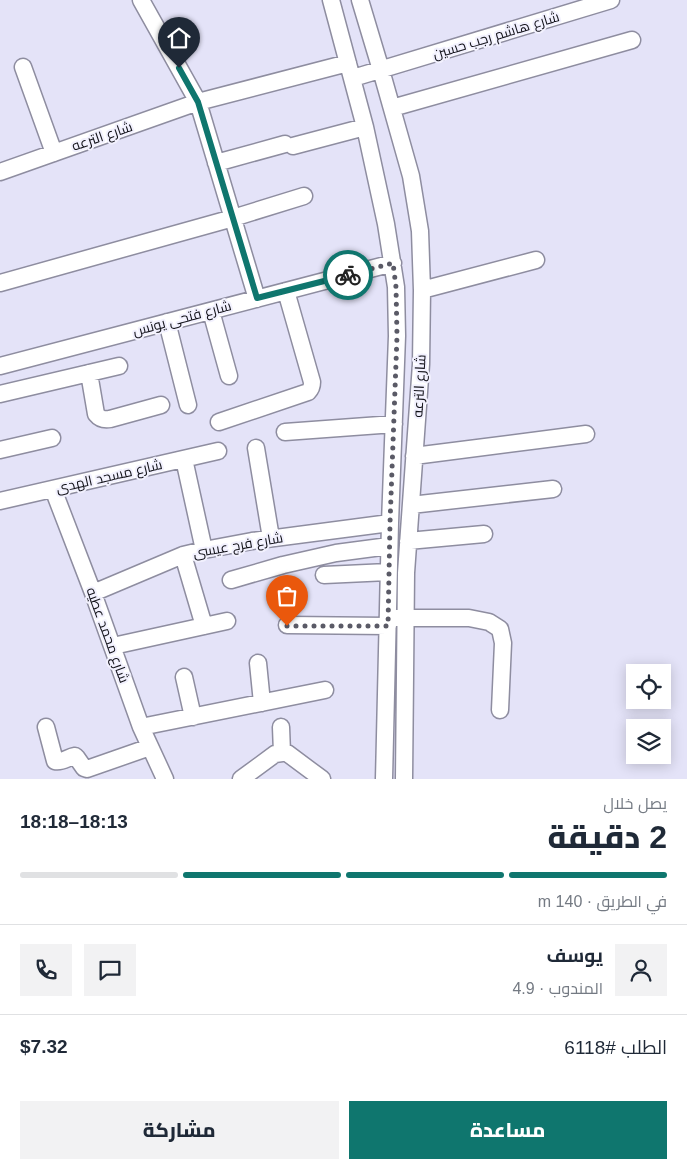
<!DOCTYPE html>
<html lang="ar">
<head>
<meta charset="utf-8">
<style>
	:root { --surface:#fff; --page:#f2f2f3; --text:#1f2937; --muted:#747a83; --line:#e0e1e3; --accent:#0f766e }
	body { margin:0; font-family:Helvetica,Cairo,sans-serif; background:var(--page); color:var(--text); direction:rtl; height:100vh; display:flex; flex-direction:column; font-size:19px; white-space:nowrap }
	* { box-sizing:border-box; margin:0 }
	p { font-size:16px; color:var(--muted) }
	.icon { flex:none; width:28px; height:28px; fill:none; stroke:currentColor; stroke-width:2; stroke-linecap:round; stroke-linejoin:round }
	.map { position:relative; height:779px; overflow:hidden; direction:ltr }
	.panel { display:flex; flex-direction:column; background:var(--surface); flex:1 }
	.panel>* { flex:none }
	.tools { position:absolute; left:626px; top:664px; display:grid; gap:10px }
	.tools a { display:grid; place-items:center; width:45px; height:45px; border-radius:0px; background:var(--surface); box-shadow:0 2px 12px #0003; font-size:25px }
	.pin { position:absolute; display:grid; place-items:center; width:42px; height:42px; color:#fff; margin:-51px -21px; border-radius:50% 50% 50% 0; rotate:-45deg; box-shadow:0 0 5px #0007 }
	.pin .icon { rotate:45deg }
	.courier { position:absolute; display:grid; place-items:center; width:50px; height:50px; margin:-25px; border:4px solid #0f766e; border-radius:50%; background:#fff; color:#222; box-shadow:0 1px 6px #0007 }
	.summary em { font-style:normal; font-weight:800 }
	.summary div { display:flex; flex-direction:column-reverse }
	.summary { display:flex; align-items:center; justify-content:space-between; height:85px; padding:0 20px }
	h1 { font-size:32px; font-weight:800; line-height:38px }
	.bar { display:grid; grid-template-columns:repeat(4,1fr); gap:8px 5px; align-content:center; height:60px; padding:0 20px }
	.bar i { height:6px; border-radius:4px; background:var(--line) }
	.bar .on { background:var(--accent) }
	.bar p { grid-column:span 4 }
	.line { display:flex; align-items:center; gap:12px; padding:0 20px; border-top:1px solid var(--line) }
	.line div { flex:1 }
	.round { display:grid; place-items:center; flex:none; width:52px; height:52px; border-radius:0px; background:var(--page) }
	.action { display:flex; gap:10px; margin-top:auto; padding:10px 20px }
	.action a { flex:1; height:58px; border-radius:0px; background:var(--accent); color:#fff; font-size:20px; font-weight:800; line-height:58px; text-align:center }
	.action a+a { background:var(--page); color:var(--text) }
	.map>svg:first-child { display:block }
</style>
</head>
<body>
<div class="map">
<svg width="687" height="779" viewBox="0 0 687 779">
	<rect width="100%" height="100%" fill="#e4e3f8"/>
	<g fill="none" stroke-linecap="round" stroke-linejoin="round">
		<defs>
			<path id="minor" d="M141 0 198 102 257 299
				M331 0 365 127 386 224 396 287 397 336 390 523 384 779
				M360 0 381 70 411 176 420 231 422 290 421 364 406 573 404 779
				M23 67 54 153
				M353 78 611 0
				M392 108 632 40
				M293 146 365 127
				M216 163 285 144
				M0 172 198 102 348 63
				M0 283 233 218 304 196
				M422 290 536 260
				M211 311 229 376
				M167 322 188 405
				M0 366 393 263
				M89 373 96 414C100 419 104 420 110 419L161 405
				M0 394 119 366
				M219 422 308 392C311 389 312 387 312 382L286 291
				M285 432 394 424
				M256 448 271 538
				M0 450 52 438
				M414 456 586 434
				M184 459 204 550
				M53 489 93 593 141 727 165 779
				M0 501 218 451
				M411 505 553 489
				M408 541 484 534
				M183 555 204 626
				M324 575 388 572
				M231 580 283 565 336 553 389 546
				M93 593 183 555 204 550 252 541 390 523
				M396 618H469L489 622 500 629 503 643 500 710
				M287 625 388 626
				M113 646 227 621
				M258 663 262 703
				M184 677 193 717
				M46 727 55 761C62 763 68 757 75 756L77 758 84 768 87 769 150 747
				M141 727 325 690
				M281 727 282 753
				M241 779 275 754 282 753H287L322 779"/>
		</defs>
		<use href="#minor" stroke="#8e8da0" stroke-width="19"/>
		<use href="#minor" stroke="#fff" stroke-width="16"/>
	</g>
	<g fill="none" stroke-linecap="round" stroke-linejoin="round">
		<path stroke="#5a5a66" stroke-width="5" stroke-dasharray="0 9" d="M287 626H388L390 523 397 336 396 287 393 263 348 275"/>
		<path stroke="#0f766e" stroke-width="6" d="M179 68 198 102 257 298 348 275"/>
	</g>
	<g text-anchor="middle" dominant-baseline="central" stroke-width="4" stroke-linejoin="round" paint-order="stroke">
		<g font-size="14" fill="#101017" stroke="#f2f1fe">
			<text transform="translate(496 35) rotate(-17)">شارع هاشم رجب حسين</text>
			<text transform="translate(102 136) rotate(-19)">شارع الترعه</text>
			<text transform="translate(182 318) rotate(-15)">شارع فتحى يونس</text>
			<text transform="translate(419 386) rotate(-87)">شارع الترعه</text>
			<text transform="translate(109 476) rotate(-13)">شارع مسجد الهدى</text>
			<text transform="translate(238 545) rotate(-10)">شارع فرج عيسى</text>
			<text transform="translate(108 635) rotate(70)">شارع محمد عطيه</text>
		</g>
	</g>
</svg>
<div class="tools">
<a><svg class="icon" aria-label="locate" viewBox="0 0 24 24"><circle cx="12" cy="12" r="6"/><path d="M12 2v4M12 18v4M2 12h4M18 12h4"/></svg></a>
<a><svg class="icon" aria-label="layers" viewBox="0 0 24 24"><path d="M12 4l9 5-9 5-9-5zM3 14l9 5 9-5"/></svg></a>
</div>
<div class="pin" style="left:287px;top:626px;background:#ea580c"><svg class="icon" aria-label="bag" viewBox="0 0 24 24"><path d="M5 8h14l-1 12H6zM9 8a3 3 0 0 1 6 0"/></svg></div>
<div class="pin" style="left:179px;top:68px;background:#1f2937"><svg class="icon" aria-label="home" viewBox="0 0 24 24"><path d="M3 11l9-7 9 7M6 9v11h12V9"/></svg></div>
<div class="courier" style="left:348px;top:275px"><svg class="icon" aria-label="bike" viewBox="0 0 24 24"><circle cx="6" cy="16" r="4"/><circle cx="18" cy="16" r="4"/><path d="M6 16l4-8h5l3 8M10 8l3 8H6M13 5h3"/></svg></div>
</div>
<section class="panel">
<div class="summary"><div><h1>2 دقيقة</h1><p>يصل خلال</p></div><em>18:13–18:18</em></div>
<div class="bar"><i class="on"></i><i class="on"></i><i class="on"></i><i></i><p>في الطريق · 140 m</p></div>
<div class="line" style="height:90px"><a class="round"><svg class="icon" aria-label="person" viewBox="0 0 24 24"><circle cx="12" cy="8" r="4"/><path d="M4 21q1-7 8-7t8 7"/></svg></a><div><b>يوسف</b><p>المندوب · 4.9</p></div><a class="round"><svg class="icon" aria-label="chat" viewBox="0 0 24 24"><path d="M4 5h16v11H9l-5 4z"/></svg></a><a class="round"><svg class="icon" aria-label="phone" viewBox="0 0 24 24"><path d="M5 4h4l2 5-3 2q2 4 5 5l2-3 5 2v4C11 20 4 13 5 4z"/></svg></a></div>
<div class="line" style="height:65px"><div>الطلب #6118</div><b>$7.32</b></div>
<div class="action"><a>مساعدة</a><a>مشاركة</a></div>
</section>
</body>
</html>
